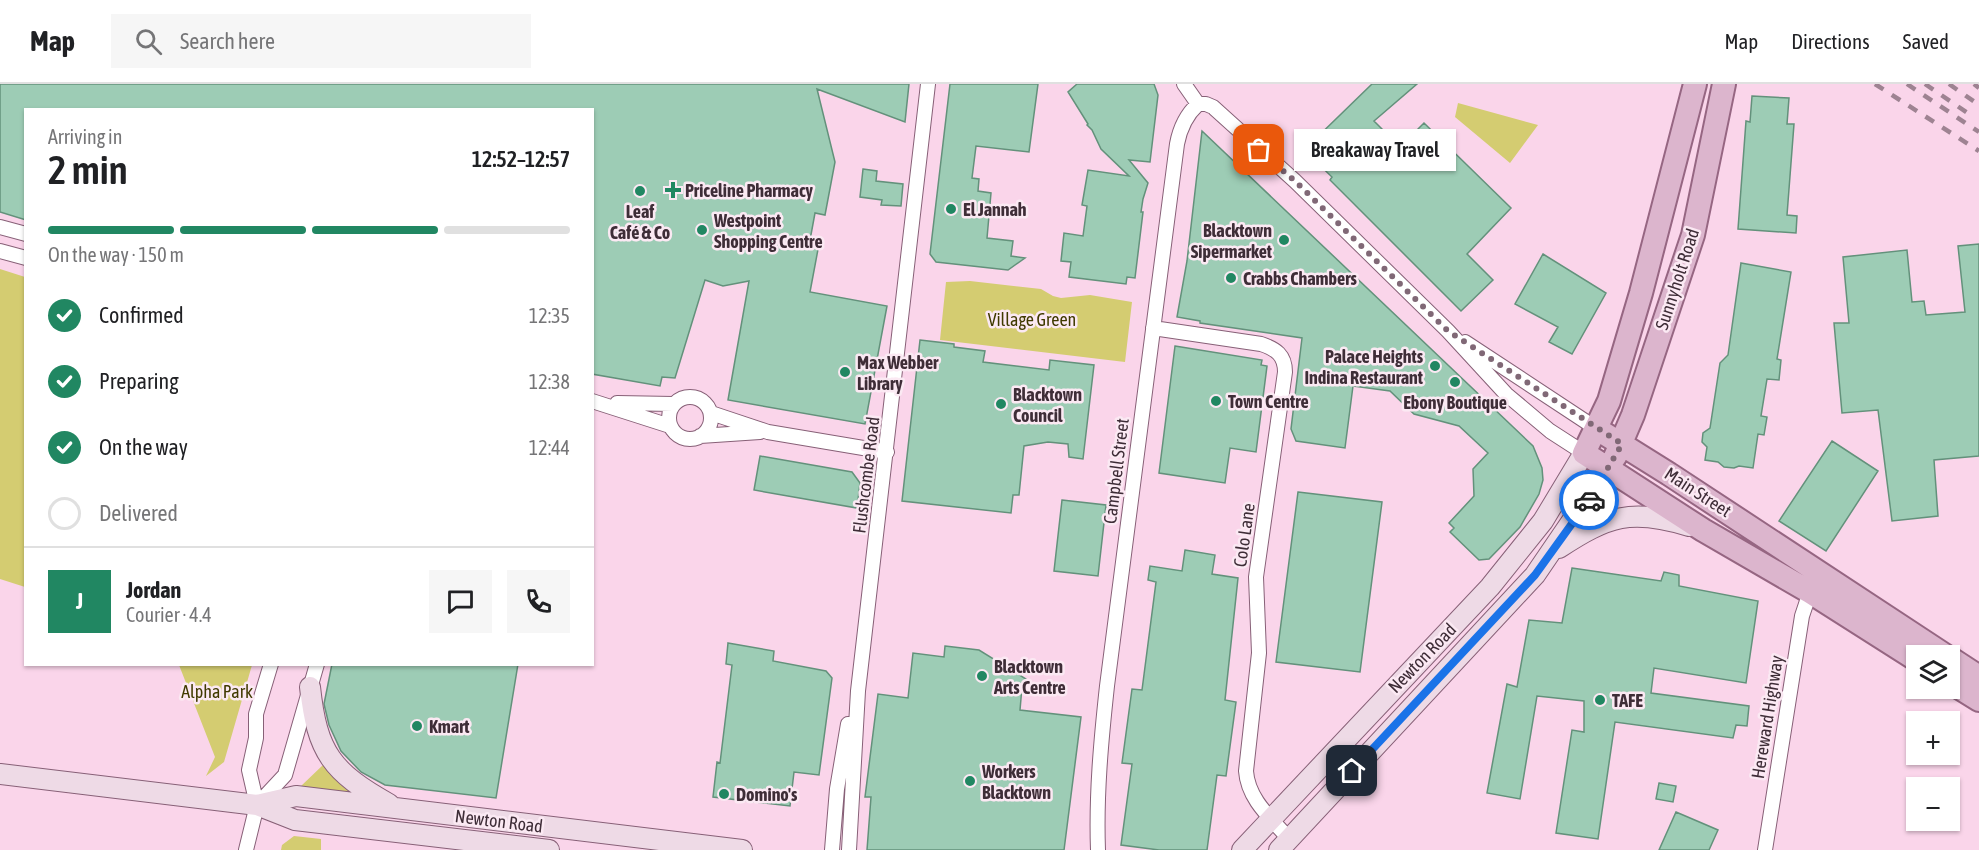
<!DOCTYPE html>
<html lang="en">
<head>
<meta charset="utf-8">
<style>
	:root { --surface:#fff; --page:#f6f6f6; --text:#202124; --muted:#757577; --line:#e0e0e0; --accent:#218762 }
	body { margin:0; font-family:"Asap Condensed",sans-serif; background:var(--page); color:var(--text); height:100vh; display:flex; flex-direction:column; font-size:22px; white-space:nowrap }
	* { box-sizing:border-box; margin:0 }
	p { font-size:20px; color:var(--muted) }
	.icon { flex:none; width:33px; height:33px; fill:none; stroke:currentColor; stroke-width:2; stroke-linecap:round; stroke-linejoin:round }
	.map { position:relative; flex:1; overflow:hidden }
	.panel { position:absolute; left:24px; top:24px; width:570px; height:558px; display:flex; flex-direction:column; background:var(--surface); border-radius:0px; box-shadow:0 2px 4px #0004 }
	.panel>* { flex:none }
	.fabs { position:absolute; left:1906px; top:561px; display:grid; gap:12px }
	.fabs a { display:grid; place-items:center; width:54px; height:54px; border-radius:0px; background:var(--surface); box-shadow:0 2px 4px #0004; font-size:30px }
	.pin { position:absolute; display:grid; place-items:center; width:51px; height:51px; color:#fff; margin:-26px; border-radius:12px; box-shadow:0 3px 9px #0006 }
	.courier { position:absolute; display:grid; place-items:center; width:60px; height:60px; margin:-30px; border:4px solid #1a73e8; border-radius:50%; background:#fff; color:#222; box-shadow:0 2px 8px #0007 }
	.bubble { position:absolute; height:42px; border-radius:0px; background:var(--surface); box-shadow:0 2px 4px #0004; font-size:20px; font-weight:600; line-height:42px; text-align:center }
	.headline em { font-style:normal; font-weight:600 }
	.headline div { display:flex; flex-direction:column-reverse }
	.headline { display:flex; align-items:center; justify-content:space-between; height:102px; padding:0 24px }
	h1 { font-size:39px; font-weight:600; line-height:45px }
	.bar { display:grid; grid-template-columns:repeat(4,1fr); gap:9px 6px; align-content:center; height:72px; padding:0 24px }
	.bar i { height:8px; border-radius:4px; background:var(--line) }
	.bar .active { background:var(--accent) }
	.bar p { grid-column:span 4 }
	.line { display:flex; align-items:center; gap:15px; padding:0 24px; border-top:2px solid var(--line) }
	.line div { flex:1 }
	.round { display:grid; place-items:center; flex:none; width:63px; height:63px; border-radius:0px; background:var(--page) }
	ol { padding:0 24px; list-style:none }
	li { display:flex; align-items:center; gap:18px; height:66px }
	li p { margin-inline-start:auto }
	li .icon { padding:6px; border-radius:50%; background:var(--accent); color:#fff; stroke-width:4 }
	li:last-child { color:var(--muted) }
	li i { width:33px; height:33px; border:3px solid var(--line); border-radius:50% }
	header { display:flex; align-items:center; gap:36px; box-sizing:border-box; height:84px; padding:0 30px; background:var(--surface); border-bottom:2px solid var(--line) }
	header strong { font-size:28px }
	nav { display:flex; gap:33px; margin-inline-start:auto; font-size:21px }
	.search { width:420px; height:54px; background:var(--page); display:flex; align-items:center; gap:15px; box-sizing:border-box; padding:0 21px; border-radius:0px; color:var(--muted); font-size:22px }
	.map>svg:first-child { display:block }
</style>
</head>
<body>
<header>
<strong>Map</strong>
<div class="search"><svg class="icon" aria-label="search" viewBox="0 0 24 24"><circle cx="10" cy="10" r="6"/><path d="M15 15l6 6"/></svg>Search here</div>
<nav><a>Map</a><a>Directions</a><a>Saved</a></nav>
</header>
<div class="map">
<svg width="1979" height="766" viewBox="0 0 1979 766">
	<rect width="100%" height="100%" fill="#fad5ea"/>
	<path fill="#d4cc71" d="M1458 19 1538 41 1510 79 1455 33Z
		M0 185 25 193V503L0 495Z
		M970 197 1041 205 1053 212 1061 214 1090 211 1132 218 1125 278 940 256 946 198Z
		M179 581H252L224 678 206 692 215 673Z
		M323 681 340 700 352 709V710L301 702Z
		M294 752 321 755V766H281L282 761Z"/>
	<path fill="#9dccb5" stroke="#63917b" stroke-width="1.5" d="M0 0H909L905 38 817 5 835 78 825 131 815 129 810 156 819 160 810 208 887 222 865 340 728 316 749 197 723 202 705 196 675 294 662 293 660 302 592 290V26H26V136L0 128Z
		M950 0H1038L1029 68 976 62 972 94 979 95 978 107 991 109 987 154 1013 157 1011 172 1025 174 1008 186 936 178 930 170Z
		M1077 0H1154L1158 11 1150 78 1129 76 1148 99 1143 115 1141 128H1143L1135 194 1127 193 1126 200 1069 193 1071 178 1061 177 1064 149 1083 152 1087 122 1082 121 1088 86 1129 92 1101 65 1092 46 1087 41 1088 40 1068 8Z
		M1372 0H1417L1374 37 1400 63 1424 39 1511 124 1467 170 1493 196 1461 227 1330 96 1332 93 1304 66Z
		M1752 12 1789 14 1787 40H1794L1787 131 1797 132 1796 149 1738 145 1746 37 1750 38Z
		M1202 47 1533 362 1542 384 1543 396 1539 410 1520 443 1489 475 1479 476 1450 448 1454 444 1449 439 1474 412 1473 385 1488 369 1459 342 1414 330 1390 307 1353 302 1345 364 1296 357 1291 345 1302 254 1200 239V237L1177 233 1187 177Z
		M863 85 877 87 876 97 903 100 901 122 881 121 882 116 860 113Z
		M1979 160V372L1934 376 1938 432 1892 437 1878 326 1842 329 1834 239H1849L1843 173 1907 166 1912 218 1924 217 1926 231 1965 228 1958 162Z
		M1543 170 1606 209 1572 270 1549 258 1558 243 1515 220Z
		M1741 179 1791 188 1777 275 1781 276 1779 296 1767 295 1761 332 1767 333 1764 351 1758 350 1753 384 1739 382 1734 384 1724 383 1718 378 1705 376 1707 363 1702 358 1703 349 1710 344 1720 279 1728 271Z
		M920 256 954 260V263L985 267 983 278 1049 286 1050 276 1094 281 1083 375 1069 373 1068 360 1048 358 1024 362 1019 411H1013L1011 429 902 417Z
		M1175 262 1262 276 1261 281 1267 282 1256 368 1230 364 1225 399 1159 389Z
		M1832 357 1878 387 1826 467 1779 437Z
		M760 372 852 388 860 399 857 424 754 406Z
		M1298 408 1382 418 1360 588 1276 578Z
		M1062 416 1106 421 1098 492 1054 487Z
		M1185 466 1215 471 1212 490 1238 494 1225 616 1236 618 1226 692 1217 691 1207 766H1159L1121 761 1132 680 1122 679 1132 605 1142 606 1156 498 1148 496 1150 482 1182 487Z
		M1572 484 1661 497 1664 488 1679 491V502L1758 517 1746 599 1654 584 1651 609 1749 622 1747 642 1736 641 1733 654 1615 638 1598 755 1556 749 1572 646 1584 648V617L1537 612 1520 715 1487 709 1507 600 1517 603 1529 536 1562 539Z
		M728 559 774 567 773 577 826 587 832 594 819 691 794 688 790 722 713 713 717 678 720 679 732 581 726 580Z
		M945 562 979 566 1026 595 1022 603 1020 626 1081 633 1064 766H867L871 713H865L878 610 908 614 913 569 944 573Z
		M332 580H518L496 714 385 701 361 688 341 667 329 641 324 620Z
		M1659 699 1676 702 1673 718 1656 715Z
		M1676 728 1718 746 1709 766H1659Z"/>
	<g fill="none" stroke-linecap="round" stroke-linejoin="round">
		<defs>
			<path id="street" d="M1184 0 1198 20
				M1198 20H1206L1213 23 1295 97 1448 247 1506 310 1550 347 1584 369
				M0 143 26 150
				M0 167 26 174
				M1153 244 1261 260C1276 265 1285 271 1285 288L1256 493 1259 569 1246 687C1248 716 1272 735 1290 756
				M1465 258 1597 345
				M669 334a21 21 0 1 1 42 0a21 21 0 1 1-42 0Z
				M592 317 670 342
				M617 319 673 320
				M711 329 768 348 887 368
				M700 352 760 348
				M257 721 285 691 317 580
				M246 766 257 721 249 686 256 654V630L271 580
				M832 766 837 705 848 640
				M849 766 858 607 928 0
				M1098 766C1096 711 1101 657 1107 602L1177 60C1180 44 1186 31 1198 20
				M1765 766 1802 532 1810 508"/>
			<path id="secondary" d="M1559 464C1608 432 1631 424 1689 442
				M310 603C317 669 332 688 389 720
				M0 690 257 721 295 736 549 766
				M257 721 296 712 742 766
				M1242 766 1490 503 1543 437 1584 369
				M1279 766 1535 491 1608 384"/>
			<path id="primary" d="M1695 0 1641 209 1609 317 1584 369 1703 446 1810 508 1917 576
				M1597 345 1669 390 1946 572
				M1615 373 1633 331 1693 151 1724 0
				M1950 574 1979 593
				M1950 598 1979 616"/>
		</defs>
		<use href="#street" stroke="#876077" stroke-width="16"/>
		<use href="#secondary" stroke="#876077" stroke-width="22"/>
		<use href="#primary" stroke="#966682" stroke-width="26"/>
		<use href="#street" stroke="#fff" stroke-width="14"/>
		<use href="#secondary" stroke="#eedae6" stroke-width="20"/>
		<use href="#primary" stroke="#dcb5cd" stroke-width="22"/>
		<path stroke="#9e8392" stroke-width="4.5" stroke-dasharray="10 10" stroke-linecap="butt" d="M1875 0 1979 67
			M1907 0 1979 48
			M1925 0 1972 32
			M1949 0 1979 21
			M1974 0 1979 4"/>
	</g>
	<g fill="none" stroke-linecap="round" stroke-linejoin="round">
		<path stroke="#806876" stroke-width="6" stroke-dasharray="0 10.8" d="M1259 66 1295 97 1448 247 1622 360 1589 416"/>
		<path stroke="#1a73e8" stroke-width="8" d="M1352 687 1535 491 1589 416"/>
	</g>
	<g fill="#218762" stroke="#fbe9f3" stroke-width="2">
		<path d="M670 97h6v6h6v6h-6v6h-6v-6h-6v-6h6z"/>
		<circle cx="640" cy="107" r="6"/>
		<circle cx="951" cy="125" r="6"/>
		<circle cx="702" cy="146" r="6"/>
		<circle cx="1284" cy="156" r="6"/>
		<circle cx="1231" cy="194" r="6"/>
		<circle cx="1435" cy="282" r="6"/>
		<circle cx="845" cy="288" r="6"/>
		<circle cx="1455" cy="298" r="6"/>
		<circle cx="1216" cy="317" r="6"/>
		<circle cx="1001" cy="320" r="6"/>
		<circle cx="982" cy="592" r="6"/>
		<circle cx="1600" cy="616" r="6"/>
		<circle cx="417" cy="642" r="6"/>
		<circle cx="970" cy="697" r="6"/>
		<circle cx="724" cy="710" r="6"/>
	</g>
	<g text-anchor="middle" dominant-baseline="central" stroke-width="5" stroke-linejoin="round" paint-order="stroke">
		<g font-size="18" font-weight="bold" fill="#3e2d37" stroke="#fbe9f3" text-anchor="start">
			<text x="685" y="106">Priceline Pharmacy</text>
			<text x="963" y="125">El Jannah</text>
			<text x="640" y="127" text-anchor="middle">Leaf<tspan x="640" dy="21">Café &amp; Co</tspan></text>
			<text x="714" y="136">Westpoint<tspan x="714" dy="21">Shopping Centre</tspan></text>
			<text x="1272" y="146" text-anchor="end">Blacktown<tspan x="1272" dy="21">Sipermarket</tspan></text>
			<text x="1243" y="194">Crabbs Chambers</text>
			<text x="1423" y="272" text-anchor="end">Palace Heights<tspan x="1423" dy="21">Indina Restaurant</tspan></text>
			<text x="857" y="278">Max Webber<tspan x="857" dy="21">Library</tspan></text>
			<text x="1013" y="310">Blacktown<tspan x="1013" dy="21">Council</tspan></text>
			<text x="1228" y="317">Town Centre</text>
			<text x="1455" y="318" text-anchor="middle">Ebony Boutique</text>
			<text x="994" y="582">Blacktown<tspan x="994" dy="21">Arts Centre</tspan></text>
			<text x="1612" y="616">TAFE</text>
			<text x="429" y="642">Kmart</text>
			<text x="982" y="687">Workers<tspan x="982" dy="21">Blacktown</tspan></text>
			<text x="736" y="710">Domino's</text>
		</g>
		<g font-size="18" fill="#3e2d37" stroke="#fbe9f3">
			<text transform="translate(1677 195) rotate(-72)">Sunnyholt Road</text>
			<text transform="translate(1116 387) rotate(-83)">Campbell Street</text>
			<text transform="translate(866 391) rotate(-83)">Flushcombe Road</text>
			<text transform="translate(1698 408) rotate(33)">Main Street</text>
			<text transform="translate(1244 451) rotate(-82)">Colo Lane</text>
			<text transform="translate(1422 574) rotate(-46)">Newton Road</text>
			<text transform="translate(1767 633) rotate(-81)">Hereward Highway</text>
			<text transform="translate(499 737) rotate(7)">Newton Road</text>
		</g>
		<g font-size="18" fill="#403a00" stroke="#fbe9f3">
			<text x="1032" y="235">Village Green</text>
			<text x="217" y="607">Alpha Park</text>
		</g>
	</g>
</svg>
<div class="fabs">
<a><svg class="icon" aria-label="layers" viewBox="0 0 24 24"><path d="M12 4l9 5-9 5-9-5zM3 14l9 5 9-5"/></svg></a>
<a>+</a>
<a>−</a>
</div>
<div class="pin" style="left:1259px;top:66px;background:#ea580c"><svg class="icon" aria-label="bag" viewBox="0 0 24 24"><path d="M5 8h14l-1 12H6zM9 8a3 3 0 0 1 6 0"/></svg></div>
<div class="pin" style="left:1352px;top:687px;background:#1f2937"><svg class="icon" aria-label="home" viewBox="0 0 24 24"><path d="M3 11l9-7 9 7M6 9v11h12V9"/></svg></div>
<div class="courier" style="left:1589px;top:416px"><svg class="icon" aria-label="car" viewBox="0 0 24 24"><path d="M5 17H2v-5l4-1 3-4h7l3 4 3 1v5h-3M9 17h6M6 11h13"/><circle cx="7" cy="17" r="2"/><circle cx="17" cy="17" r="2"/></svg></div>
<div class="bubble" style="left:1294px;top:45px;width:162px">Breakaway Travel</div>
<section class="panel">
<div class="headline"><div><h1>2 min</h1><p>Arriving in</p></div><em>12:52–12:57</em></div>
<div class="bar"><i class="active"></i><i class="active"></i><i class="active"></i><i></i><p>On the way · 150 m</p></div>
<ol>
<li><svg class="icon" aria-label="check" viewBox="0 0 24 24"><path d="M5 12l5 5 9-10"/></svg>Confirmed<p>12:35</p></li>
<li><svg class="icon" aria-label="check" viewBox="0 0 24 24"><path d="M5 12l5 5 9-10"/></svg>Preparing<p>12:38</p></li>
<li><svg class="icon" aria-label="check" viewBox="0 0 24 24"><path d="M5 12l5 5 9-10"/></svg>On the way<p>12:44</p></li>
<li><i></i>Delivered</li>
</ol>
<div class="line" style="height:108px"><b class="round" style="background:var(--accent);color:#fff">J</b><div><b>Jordan</b><p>Courier · 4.4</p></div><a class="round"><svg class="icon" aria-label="chat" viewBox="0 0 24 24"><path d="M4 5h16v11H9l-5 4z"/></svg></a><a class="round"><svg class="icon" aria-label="phone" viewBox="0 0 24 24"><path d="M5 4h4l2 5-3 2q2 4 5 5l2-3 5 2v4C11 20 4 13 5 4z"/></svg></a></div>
</section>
</div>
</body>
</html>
